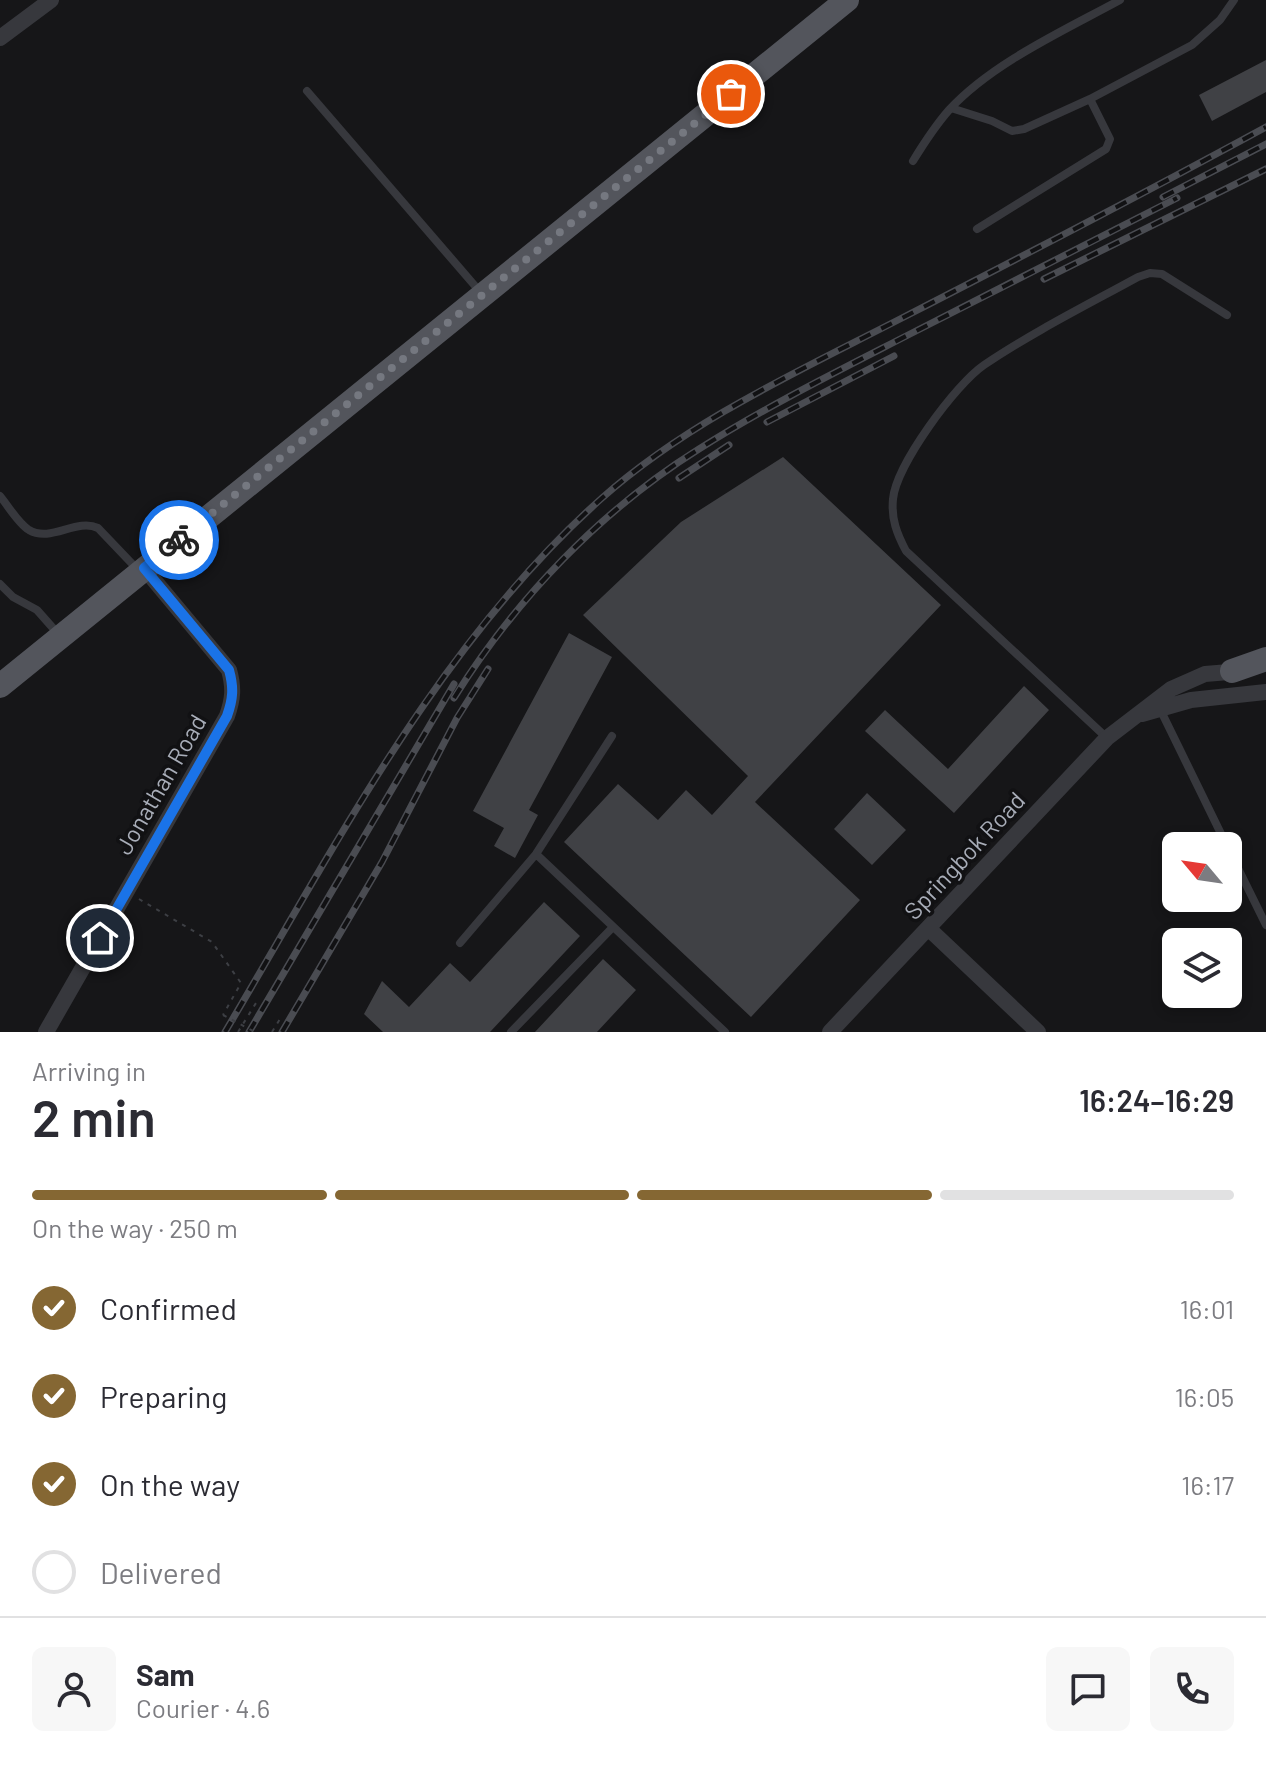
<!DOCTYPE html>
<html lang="en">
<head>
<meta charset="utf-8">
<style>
	:root { --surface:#fff; --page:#f7f7f7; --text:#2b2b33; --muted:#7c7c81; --line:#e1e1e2; --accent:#856733 }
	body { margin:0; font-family:Barlow,sans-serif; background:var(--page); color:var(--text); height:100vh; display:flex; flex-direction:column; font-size:30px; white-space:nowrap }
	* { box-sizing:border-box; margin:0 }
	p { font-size:26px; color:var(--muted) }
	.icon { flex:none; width:44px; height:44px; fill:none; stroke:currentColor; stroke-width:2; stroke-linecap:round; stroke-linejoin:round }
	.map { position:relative; height:1032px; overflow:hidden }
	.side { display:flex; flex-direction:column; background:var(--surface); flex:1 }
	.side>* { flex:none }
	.needle { width:52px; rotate:299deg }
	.fabs { position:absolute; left:1162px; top:832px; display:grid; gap:16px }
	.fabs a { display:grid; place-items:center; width:80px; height:80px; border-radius:12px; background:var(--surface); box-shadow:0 4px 12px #0003; font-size:40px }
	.pin { position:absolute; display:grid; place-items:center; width:68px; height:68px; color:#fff; margin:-34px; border:4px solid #fff; border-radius:50%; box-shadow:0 2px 8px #0007 }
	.courier { position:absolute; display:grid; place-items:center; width:80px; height:80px; margin:-40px; border:6px solid #1a73e8; border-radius:50%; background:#fff; color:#222; box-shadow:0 2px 10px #0007 }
	.headline em { font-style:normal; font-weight:600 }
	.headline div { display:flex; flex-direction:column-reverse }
	.headline { display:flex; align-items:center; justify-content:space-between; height:136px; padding:0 32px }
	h1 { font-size:52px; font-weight:600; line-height:60px }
	.bar { display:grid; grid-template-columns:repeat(4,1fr); gap:12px 8px; align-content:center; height:96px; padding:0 32px }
	.bar i { height:10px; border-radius:6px; background:var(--line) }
	.bar .on { background:var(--accent) }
	.bar p { grid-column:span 4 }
	.line { display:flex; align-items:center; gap:20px; padding:0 32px; border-top:2px solid var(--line) }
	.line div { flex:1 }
	.round { display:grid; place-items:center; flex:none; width:84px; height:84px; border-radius:12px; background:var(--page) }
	ol { padding:0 32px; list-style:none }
	li { display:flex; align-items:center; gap:24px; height:88px }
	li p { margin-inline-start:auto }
	li .icon { padding:8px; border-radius:50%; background:var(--accent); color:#fff; stroke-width:4 }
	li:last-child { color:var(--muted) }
	li i { width:44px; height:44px; border:4px solid var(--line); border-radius:50% }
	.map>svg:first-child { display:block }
</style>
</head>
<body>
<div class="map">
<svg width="1266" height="1032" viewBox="0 0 1266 1032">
	<rect width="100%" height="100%" fill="#161618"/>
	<path fill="#404145" d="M1266 60V92L1212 121 1199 95Z
		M783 457 941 605 755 802 860 900 751 1017 564 842 618 784 658 820 686 790 712 815 748 776 583 615 681 522Z
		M569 633 612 657 529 810 538 815 515 858 494 846 504 828 473 811Z
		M1024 686 1049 710 954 813 865 731 885 710 948 769Z
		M867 793 906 830 872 865 834 829Z
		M544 902 580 936 490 1032H383L364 1014 382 981 409 1007 450 963 470 982Z
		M603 959 636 990 597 1032H535Z"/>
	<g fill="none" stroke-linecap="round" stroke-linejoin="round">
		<path stroke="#3d3f44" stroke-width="2" stroke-dasharray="4 6" stroke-linecap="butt" d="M139 899 212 942 241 983 223 1015
			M238 1032 256 1003
			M272 1032 280 1019"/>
		<path stroke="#37383d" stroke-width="8" d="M307 91 482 294
			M951 108 992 121 1012 131 1024 129 1090 99 1192 45 1220 20 1234 0
			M913 161C924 143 935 126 949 110 992 63 1065 30 1120 0
			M977 229 1106 149 1110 139 1090 99
			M0 496C9 507 18 523 29 530 51 543 76 518 98 528L139 571
			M0 584 13 597 37 610 60 636
			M1160 709 1227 846
			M1107 738 906 551C897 534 891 519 893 499 896 465 956 384 984 365 1033 332 1087 305 1138 277L1150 273 1162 274 1227 315
			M1228 848 1266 925
			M536 854 725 1032
			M460 943 536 854 612 736
			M511 1032 613 927"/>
		<path stroke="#37383d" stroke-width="16" d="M0 38 51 0
			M1142 714 1191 700 1266 692
			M928 928 1038 1032
			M46 1032 227 716C233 699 234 688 229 670L144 568
			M830 1032 1107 738 1171 689 1205 674 1241 671"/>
		<path stroke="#53555c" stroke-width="24" d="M1232 671 1266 659
			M0 686 847 0"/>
		<defs>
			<path id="rail" d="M1163 197 1266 144
				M1044 279 1266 169
				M767 422 894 356
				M679 478 729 445
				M454 698C515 600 601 510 699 449 767 406 840 370 912 333 1001 288 1089 243 1177 198
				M225 1032C335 847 439 643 602 498 689 421 797 372 900 319 1023 256 1145 193 1266 127
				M249 1032 454 684
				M282 1032 382 862 457 718 488 669"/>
		</defs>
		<use href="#rail" stroke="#4a4c52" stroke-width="7"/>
		<use href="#rail" stroke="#111113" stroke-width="4" stroke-dasharray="12" stroke-linecap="butt"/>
		<path stroke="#3d3f44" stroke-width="2" stroke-dasharray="4 6" stroke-linecap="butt" d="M223 1015 255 1032"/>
	</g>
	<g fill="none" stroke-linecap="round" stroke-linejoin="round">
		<path stroke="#757880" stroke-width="8" stroke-dasharray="0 14.4" d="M179 540 731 94"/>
		<path stroke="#1a73e8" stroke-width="10" d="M100 938 227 716C233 699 234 688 229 670L144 568 179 540"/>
	</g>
	<g text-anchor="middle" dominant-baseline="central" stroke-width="7" stroke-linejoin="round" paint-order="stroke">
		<g font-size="24" fill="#a8adb8" stroke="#111113">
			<text transform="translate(160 784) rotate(-60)">Jonathan Road</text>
			<text transform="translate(964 855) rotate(-47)">Springbok Road</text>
		</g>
	</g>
</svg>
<div class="fabs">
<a><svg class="needle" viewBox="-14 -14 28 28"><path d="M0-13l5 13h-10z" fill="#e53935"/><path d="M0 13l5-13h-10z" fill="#7c7c81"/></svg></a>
<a><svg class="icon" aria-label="layers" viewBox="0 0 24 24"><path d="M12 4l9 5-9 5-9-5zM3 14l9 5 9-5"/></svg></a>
</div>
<div class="pin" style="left:731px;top:94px;background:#ea580c"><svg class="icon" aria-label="bag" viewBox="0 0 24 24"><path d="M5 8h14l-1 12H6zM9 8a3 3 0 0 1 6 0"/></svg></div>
<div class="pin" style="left:100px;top:938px;background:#1f2937"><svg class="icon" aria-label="home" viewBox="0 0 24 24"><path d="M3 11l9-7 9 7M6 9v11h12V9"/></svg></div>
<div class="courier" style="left:179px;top:540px"><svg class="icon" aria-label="bike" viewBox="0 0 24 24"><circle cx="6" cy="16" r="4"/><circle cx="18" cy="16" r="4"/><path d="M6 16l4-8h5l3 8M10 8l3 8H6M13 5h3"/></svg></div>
</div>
<section class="side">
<div class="headline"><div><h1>2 min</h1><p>Arriving in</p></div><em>16:24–16:29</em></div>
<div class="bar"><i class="on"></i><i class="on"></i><i class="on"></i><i></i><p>On the way · 250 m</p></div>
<ol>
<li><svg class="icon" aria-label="check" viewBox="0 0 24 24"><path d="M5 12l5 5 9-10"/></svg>Confirmed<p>16:01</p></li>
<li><svg class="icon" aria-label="check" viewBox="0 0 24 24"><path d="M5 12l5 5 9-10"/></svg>Preparing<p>16:05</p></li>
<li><svg class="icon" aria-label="check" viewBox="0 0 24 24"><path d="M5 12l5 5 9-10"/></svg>On the way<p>16:17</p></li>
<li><i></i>Delivered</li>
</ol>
<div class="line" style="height:144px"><a class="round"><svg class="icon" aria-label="person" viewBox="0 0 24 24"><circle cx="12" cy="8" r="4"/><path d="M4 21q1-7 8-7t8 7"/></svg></a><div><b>Sam</b><p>Courier · 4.6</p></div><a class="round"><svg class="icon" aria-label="chat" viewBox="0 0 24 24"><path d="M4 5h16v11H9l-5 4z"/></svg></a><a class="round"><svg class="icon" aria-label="phone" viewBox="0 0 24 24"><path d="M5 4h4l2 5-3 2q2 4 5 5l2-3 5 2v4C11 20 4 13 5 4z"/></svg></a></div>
</section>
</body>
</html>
